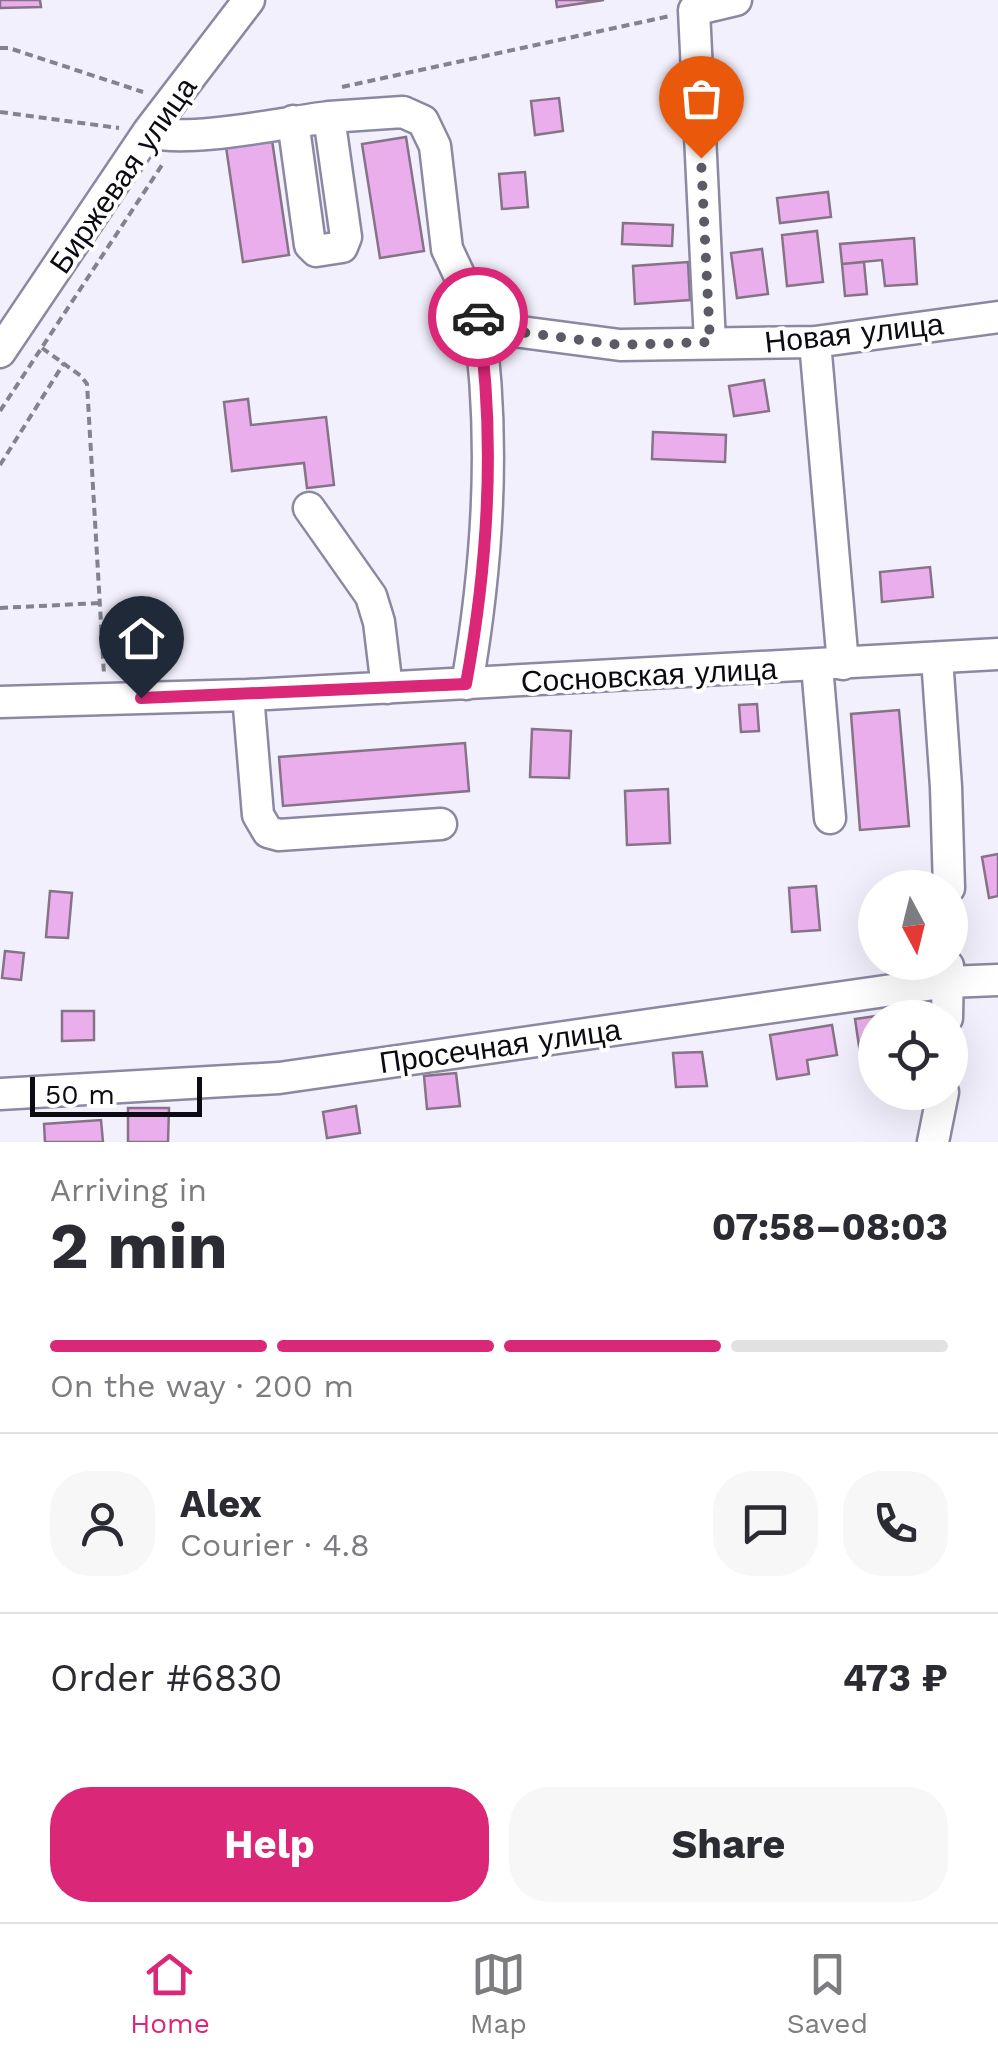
<!DOCTYPE html>
<html lang="en">
<head>
<meta charset="utf-8">
<style>
	:root { --surface:#fff; --page:#f7f7f7; --text:#2b2b33; --muted:#7c7c81; --line:#e1e1e2; --accent:#db2777 }
	body { margin:0; font-family:"Work Sans",sans-serif; background:var(--page); color:var(--text); height:100vh; display:flex; flex-direction:column; font-size:38px; white-space:nowrap }
	* { box-sizing:border-box; margin:0 }
	p { font-size:32px; color:var(--muted) }
	.icon { flex:none; width:55px; height:55px; fill:none; stroke:currentColor; stroke-width:2; stroke-linecap:round; stroke-linejoin:round }
	.map { position:relative; height:1142px; overflow:hidden }
	.sheet { display:flex; flex-direction:column; background:var(--surface); flex:1 }
	.sheet>* { flex:none }
	.needle { width:65px; rotate:173deg }
	.controls { position:absolute; left:858px; top:870px; display:grid; gap:20px }
	.controls a { display:grid; place-items:center; width:110px; height:110px; border-radius:50%; background:var(--surface); box-shadow:0 10px 40px #0002; font-size:50px }
	.scale { position:absolute; left:30px; bottom:25px; width:172px; box-sizing:border-box; padding-left:10px; border:5px solid #0c0a13; border-top:0; font-size:28px; line-height:35px; white-space:nowrap; color:#0c0a13; -webkit-text-stroke:8px #fff; paint-order:stroke }
	.pin { position:absolute; display:grid; place-items:center; width:85px; height:85px; color:#fff; margin:-102px -42px; border-radius:50% 50% 50% 0; rotate:-45deg; box-shadow:0 0 10px #0007 }
	.pin .icon { rotate:45deg }
	.courier { position:absolute; display:grid; place-items:center; width:100px; height:100px; margin:-50px; border:8px solid #db2777; border-radius:50%; background:#fff; color:#222; box-shadow:0 2px 12px #0007 }
	.summary em { font-style:normal; font-weight:700 }
	.summary div { display:flex; flex-direction:column-reverse }
	.summary { display:flex; align-items:center; justify-content:space-between; height:170px; padding:0 50px }
	h1 { font-size:65px; font-weight:700; line-height:75px }
	.bar { display:grid; grid-template-columns:repeat(4,1fr); gap:15px 10px; align-content:center; height:120px; padding:0 50px }
	.bar i { height:12px; border-radius:8px; background:var(--line) }
	.bar .active { background:var(--accent) }
	.bar p { grid-column:span 4 }
	.line { display:flex; align-items:center; gap:25px; padding:0 50px; border-top:2px solid var(--line) }
	.line div { flex:1 }
	.round { display:grid; place-items:center; flex:none; width:105px; height:105px; border-radius:40px; background:var(--page) }
	.button { display:flex; gap:20px; margin-top:auto; padding:20px 50px }
	.button a { flex:1; height:115px; border-radius:40px; background:var(--accent); color:#fff; font-size:40px; font-weight:700; line-height:115px; text-align:center }
	.button a+a { background:var(--page); color:var(--text) }
	.tabs { display:flex; justify-content:space-around; align-items:center; height:140px; border-top:2px solid var(--line); background:var(--surface); font-size:28px; color:var(--muted) }
	.tabs a { display:grid; justify-items:center; gap:5px }
	.tabs .active { color:var(--accent) }
	.map>svg:first-child { display:block }
</style>
</head>
<body>
<div class="map">
<svg width="998" height="1142" viewBox="0 0 998 1142">
	<rect width="100%" height="100%" fill="#f2f0fc"/>
	<path fill="#eaaeec" stroke="#877387" stroke-width="2.5" d="M0 0H40L41 7 0 8Z
		M556 0H604L557 7Z
		M559 98 563 131 535 135 531 101Z
		M406 137 424 251 380 258 362 144Z
		M272 140 289 255 243 262 226 147Z
		M525 172 528 207 502 209 499 174Z
		M828 192 831 217 780 223 777 198Z
		M623 223 673 225 672 246 622 244Z
		M817 231 823 282 787 286 782 235Z
		M914 238 917 284 885 286 882 260 842 264 840 244Z
		M762 249 768 294 737 298 731 253Z
		M688 262 690 300 635 304 633 266Z
		M864 262 867 294 845 296 842 264Z
		M764 380 769 411 734 416 729 386Z
		M248 399 251 425 326 417 334 485 307 488 304 463 232 471 224 402Z
		M653 432 726 435 725 462 652 459Z
		M930 567 933 597 882 602 880 572Z
		M757 704 759 731 741 732 739 705Z
		M899 710 909 826 860 830 851 714Z
		M532 729 571 731 569 778 530 777Z
		M465 743 469 791 283 806 279 757Z
		M668 789 670 843 627 845 625 791Z
		M998 854V896L989 898 982 857Z
		M816 886 820 930 792 932 789 888Z
		M50 891 72 893 68 938 46 937Z
		M5 951 24 953 21 980 2 978Z
		M62 1011H94V1040L62 1041Z
		M890 1014V1018H875V1072L863 1073 855 1019Z
		M832 1025 837 1055 807 1060 809 1074 777 1079 770 1035Z
		M702 1052 707 1086 676 1087 673 1053Z
		M456 1073 460 1106 427 1109 424 1076Z
		M356 1106 360 1133 327 1138 323 1112Z
		M128 1108H169L168 1142H128Z
		M101 1120 103 1142H45L44 1124Z"/>
	<g fill="none" stroke-linecap="round" stroke-linejoin="round">
		<defs>
			<path id="minor" d="M329 117 403 112 423 121 435 146 447 249 478 315 521 332 620 345 815 342 998 317
				M148 132C192 143 280 123 329 117L346 237 342 247 316 251 310 245 293 121
				M815 342 843 664
				M710 343 694 10 736 0
				M0 352 148 132 249 0
				M309 508 371 596 379 622 387 688
				M937 658 946 787 949 888
				M817 666 830 818
				M467 684C488 563 496 437 478 315
				M248 695 258 815 268 832 279 835 441 824
				M0 702 248 695 998 654
				M947 1018 948 966
				M0 1094 279 1078 948 982 998 980
				M933 1142 943 1092"/>
		</defs>
		<use href="#minor" stroke="#8d88a2" stroke-width="35"/>
		<path stroke="#84828c" stroke-width="4" stroke-dasharray="8 5" stroke-linecap="butt" d="M0 48H9L143 92
			M342 87 670 16
			M0 112 119 128
			M42 348 81 376 87 384 104 675
			M0 411 164 162
			M0 465 64 363
			M0 608 100 603"/>
		<use href="#minor" stroke="#fff" stroke-width="30"/>
	</g>
	<g fill="none" stroke-linecap="round" stroke-linejoin="round">
		<path stroke="#5c5a65" stroke-width="10" stroke-dasharray="0 18" d="M478 317V314L520 332 620 345 710 342 701 158"/>
		<path stroke="#db2777" stroke-width="12" d="M141 698 466 684C488 564 496 439 478 317"/>
	</g>
	<g text-anchor="middle" dominant-baseline="central" stroke-width="8" stroke-linejoin="round" paint-order="stroke">
		<g font-size="30" fill="#0c0a13" stroke="#fff">
			<text transform="translate(123 175) rotate(-55)">Биржевая улица</text>
			<text transform="translate(854 333) rotate(-6)">Новая улица</text>
			<text transform="translate(649 675) rotate(-3)">Сосновская улица</text>
			<text transform="translate(500 1046) rotate(-8)">Просечная улица</text>
		</g>
	</g>
</svg>
<div class="controls">
<a><svg class="needle" viewBox="-14 -14 28 28"><path d="M0-13l5 13h-10z" fill="#e53935"/><path d="M0 13l5-13h-10z" fill="#7c7c81"/></svg></a>
<a><svg class="icon" aria-label="locate" viewBox="0 0 24 24"><circle cx="12" cy="12" r="6"/><path d="M12 2v4M12 18v4M2 12h4M18 12h4"/></svg></a>
</div>
<div class="scale">50 m</div>
<div class="pin" style="left:701px;top:158px;background:#ea580c"><svg class="icon" aria-label="bag" viewBox="0 0 24 24"><path d="M5 8h14l-1 12H6zM9 8a3 3 0 0 1 6 0"/></svg></div>
<div class="pin" style="left:141px;top:698px;background:#1f2937"><svg class="icon" aria-label="home" viewBox="0 0 24 24"><path d="M3 11l9-7 9 7M6 9v11h12V9"/></svg></div>
<div class="courier" style="left:478px;top:317px"><svg class="icon" aria-label="car" viewBox="0 0 24 24"><path d="M5 17H2v-5l4-1 3-4h7l3 4 3 1v5h-3M9 17h6M6 11h13"/><circle cx="7" cy="17" r="2"/><circle cx="17" cy="17" r="2"/></svg></div>
</div>
<section class="sheet">
<div class="summary"><div><h1>2 min</h1><p>Arriving in</p></div><em>07:58–08:03</em></div>
<div class="bar"><i class="active"></i><i class="active"></i><i class="active"></i><i></i><p>On the way · 200 m</p></div>
<div class="line" style="height:180px"><a class="round"><svg class="icon" aria-label="person" viewBox="0 0 24 24"><circle cx="12" cy="8" r="4"/><path d="M4 21q1-7 8-7t8 7"/></svg></a><div><b>Alex</b><p>Courier · 4.8</p></div><a class="round"><svg class="icon" aria-label="chat" viewBox="0 0 24 24"><path d="M4 5h16v11H9l-5 4z"/></svg></a><a class="round"><svg class="icon" aria-label="phone" viewBox="0 0 24 24"><path d="M5 4h4l2 5-3 2q2 4 5 5l2-3 5 2v4C11 20 4 13 5 4z"/></svg></a></div>
<div class="line" style="height:130px"><div>Order #6830</div><b>473 ₽</b></div>
<div class="button"><a>Help</a><a>Share</a></div>
</section>
<nav class="tabs">
<a class="active"><svg class="icon" aria-label="home" viewBox="0 0 24 24"><path d="M3 11l9-7 9 7M6 9v11h12V9"/></svg>Home</a>
<a><svg class="icon" aria-label="map" viewBox="0 0 24 24"><path d="M3 6l6-2 6 2 6-2v14l-6 2-6-2-6 2zM9 4v14M15 6v14"/></svg>Map</a>
<a><svg class="icon" aria-label="saved" viewBox="0 0 24 24"><path d="M7 4h10v16l-5-4-5 4z"/></svg>Saved</a>
</nav>
</body>
</html>
